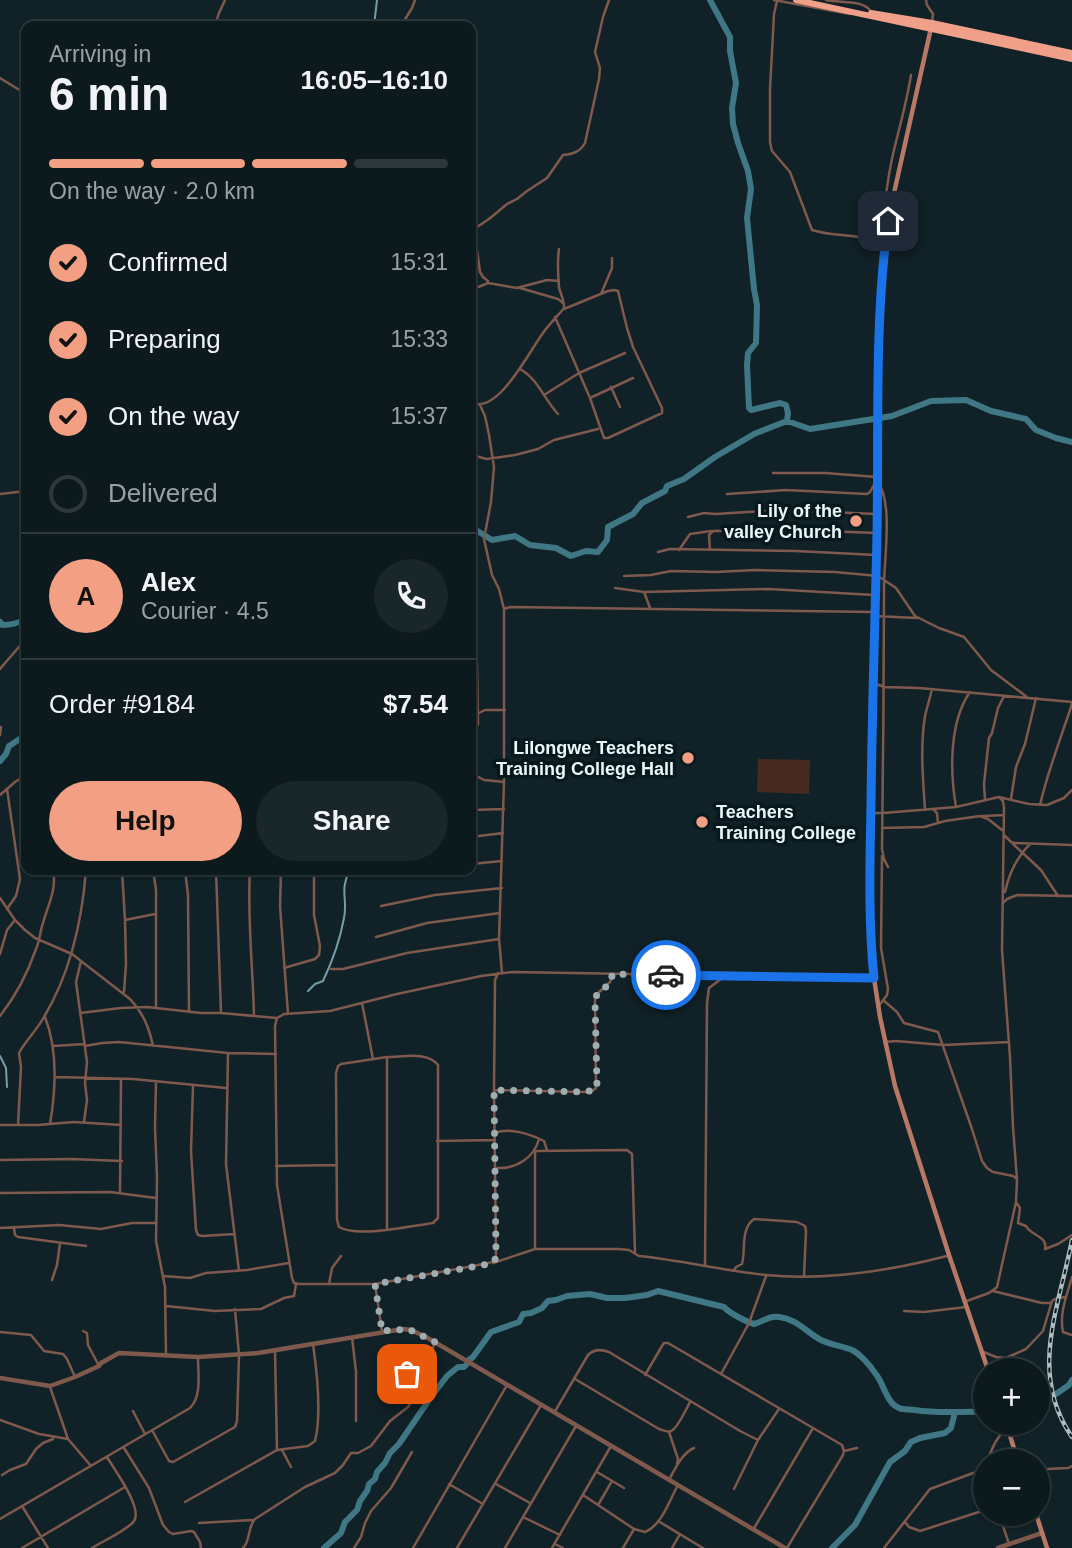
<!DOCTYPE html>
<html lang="en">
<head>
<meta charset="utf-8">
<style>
	:root { --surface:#0c1a1d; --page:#1a272a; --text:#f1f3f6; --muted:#9aa1a4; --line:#2c383b; --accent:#f39f84 }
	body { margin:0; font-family:Arial,sans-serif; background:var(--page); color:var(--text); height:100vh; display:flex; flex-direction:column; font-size:26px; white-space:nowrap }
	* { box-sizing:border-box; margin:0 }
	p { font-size:23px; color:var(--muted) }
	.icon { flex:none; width:38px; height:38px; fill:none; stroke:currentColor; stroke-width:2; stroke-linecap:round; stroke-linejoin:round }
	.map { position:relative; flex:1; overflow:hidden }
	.sheet { position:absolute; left:21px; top:21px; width:455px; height:854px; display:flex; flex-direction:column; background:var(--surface); border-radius:14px; box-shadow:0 2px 5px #0004,0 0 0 2px var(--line) }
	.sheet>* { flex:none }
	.buttons { position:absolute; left:973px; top:1358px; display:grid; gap:14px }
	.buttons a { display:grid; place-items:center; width:77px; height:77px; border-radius:50%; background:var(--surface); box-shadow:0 2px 5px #0004,0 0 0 2px var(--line); font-size:35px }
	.pin { position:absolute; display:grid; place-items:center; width:60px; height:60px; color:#fff; margin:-30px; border-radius:14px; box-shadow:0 4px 10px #0006 }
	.courier { position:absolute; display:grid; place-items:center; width:70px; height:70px; margin:-35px; border:5px solid #1a73e8; border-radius:50%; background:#fff; color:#222; box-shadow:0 2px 9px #0007 }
	.summary em { font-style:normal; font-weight:700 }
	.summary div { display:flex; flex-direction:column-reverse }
	.summary { display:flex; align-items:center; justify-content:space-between; height:119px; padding:0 28px }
	h1 { font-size:46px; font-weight:700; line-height:52px }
	.bar { display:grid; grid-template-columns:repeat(4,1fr); gap:10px 7px; align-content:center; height:84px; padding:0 28px }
	.bar i { height:9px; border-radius:5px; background:var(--line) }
	.bar .current { background:var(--accent) }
	.bar p { grid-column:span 4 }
	.line { display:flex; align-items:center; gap:18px; padding:0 28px; border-top:2px solid var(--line) }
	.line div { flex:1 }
	.round { display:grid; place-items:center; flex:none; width:74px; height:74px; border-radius:37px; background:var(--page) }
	ol { padding:0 28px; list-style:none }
	li { display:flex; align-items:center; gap:21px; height:77px }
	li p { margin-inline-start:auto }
	li .icon { padding:7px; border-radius:50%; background:var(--accent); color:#111; stroke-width:4 }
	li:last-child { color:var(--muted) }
	li i { width:38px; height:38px; border:4px solid var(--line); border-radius:50% }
	.button { display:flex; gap:14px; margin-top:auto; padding:14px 28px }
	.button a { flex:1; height:80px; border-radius:42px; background:var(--accent); color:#111; font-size:28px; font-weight:700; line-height:80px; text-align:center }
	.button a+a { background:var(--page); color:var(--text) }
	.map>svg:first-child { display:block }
</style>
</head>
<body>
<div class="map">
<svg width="1072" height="1548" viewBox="0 0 1072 1548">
	<rect width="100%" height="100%" fill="#102227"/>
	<path fill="#472a21" d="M758 759 810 760 809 794 757 792Z"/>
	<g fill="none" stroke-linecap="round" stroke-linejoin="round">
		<path stroke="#739da8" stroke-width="2" d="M374 26 377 0
			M471 535 473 528
			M308 991 315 984 323 981C333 960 340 940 344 918 348 899 339 890 350 870
			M0 1056 6 1068 7 1087"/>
		<path stroke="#3f7785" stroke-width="6" d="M710 0 730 37V51L736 83 732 108 733 124 738 143 748 171 751 189 747 218 754 289 757 305 756 343 748 353 747 365 749 408 751 410 780 403 786 405 788 413 787 421
			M471 527 492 540 515 536 530 545 556 548 571 556 586 551 598 552 607 540 608 527 633 514 642 503 665 491 667 486 684 479 715 457 754 434 787 421 810 429 892 416 931 401 966 400 991 411 1026 419 1036 430 1056 438 1072 442
			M0 622 2 625C10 625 19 623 26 619
			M0 761 6 754 9 746 26 735
			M469 1360 473 1357 491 1332 519 1322 523 1314 531 1313 542 1308 548 1301 556 1300 567 1296 590 1294 607 1298H625L647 1295 658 1291 724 1307C729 1313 747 1322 754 1324 763 1322 769 1315 779 1317 797 1319 806 1332 821 1340 831 1345 842 1346 852 1350 860 1354 870 1365 875 1373 884 1383 886 1403 899 1408 903 1410 910 1409 915 1410 939 1414 961 1411 985 1412
			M1056 1394 1069 1385 1072 1380
			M1038 1398 1047 1397
			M324 1548 341 1533 345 1522 357 1510 360 1501 367 1491 369 1484 375 1479 377 1472 385 1463 390 1453 399 1444 431 1397 447 1376 458 1367H464L466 1365
			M832 1548 855 1525 890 1462 905 1451 911 1442 920 1438 945 1433 951 1428 955 1412"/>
		<path stroke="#80594d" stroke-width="2.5" d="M774 0 850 14
			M826 0C842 3 861 0 870 10
			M926 0 927 5 933 14 932 22
			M777 1 774 14 770 89V142L772 151 790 172 812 230C828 235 837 234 852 236 868 238 871 240 887 235
			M215 26 219 13 225 0
			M401 26 412 8 415 0
			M0 78 26 94
			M474 229 480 272 483 277 488 281
			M471 231 489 219 507 204 517 199 527 191 547 178 563 155C573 154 580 152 585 143L599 79 600 68 595 52 603 17 609 0
			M881 237C884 208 887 178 894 150 900 125 907 101 911 75
			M471 262 479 267
			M520 288 558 299 563 303
			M471 290 488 283 517 288 547 280 559 281
			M601 294 612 268V258
			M555 317 590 398 604 438H608L662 413V408L633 347 627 328 618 291 614 290 608 291 564 309
			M520 369C538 379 544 399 558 414
			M611 387 620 407
			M544 395 579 373 625 353
			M590 398 633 378
			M471 402C497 417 530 350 543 333 546 328 563 310 564 308 565 302 560 293 559 287 558 274 557 262 559 249
			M480 405 485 416 489 435 494 467 491 502 484 539 492 575 499 589 504 609
			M471 455 487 459 515 455 538 449 554 440 598 429
			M773 473H825L877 477
			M878 482C894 505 883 564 884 592 884 678 883 763 882 849L884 859 888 867
			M0 494 26 491
			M727 494 786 490 867 494 870 492 877 479
			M688 517 704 513 715 514 782 510 876 514
			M679 550 690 534 711 531
			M710 550 709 535 713 531 796 530 877 533
			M658 552 670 549 796 551 876 555
			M624 576 651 575 671 571 716 572 755 570 835 572 878 576 896 588 915 616 939 628 964 637 991 670 1027 697
			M615 588 644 592 769 589 874 595
			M644 592 650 608
			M874 616 917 618
			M0 669 18 648 26 641
			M874 683 884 687 919 688 1072 702
			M479 713 485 710H505
			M0 735 1 727
			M471 736 478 724 477 663
			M471 773 484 780 504 782
			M0 795 15 782 26 775
			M1011 799 1016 767 1025 744 1036 698
			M985 800 984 784 989 738 992 733 998 708 1004 696
			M1040 805C1048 770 1061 738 1072 704
			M956 807C950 772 949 722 970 692
			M471 810 504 809
			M925 810C923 779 920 747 925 716 927 707 930 698 932 689
			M934 810 937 813 938 823
			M871 813H883L956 807 999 797 1029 804 1047 805 1064 798 1072 790
			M983 816 1004 815
			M882 828 924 827 945 821 980 816 988 819 1002 830
			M1005 836 1011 842 1015 843 1072 845
			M471 837 503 833
			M1013 844 1041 870 1058 896
			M471 864 502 861
			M122 870 125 920 126 964 124 992
			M153 870 156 890V1008
			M185 870 188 895 189 1012
			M216 870 221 1013
			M250 870C247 919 253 967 254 1016
			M281 870 280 906 288 1014
			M409 871 420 870
			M1005 892C1009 873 1016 858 1030 844
			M0 898 15 920 25 930 35 938 72 954 130 999C143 1013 149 1027 153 1046
			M1003 903 1007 899 1017 895 1072 896
			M381 906 435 895 502 888
			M7 909 16 896 20 879 7 789
			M125 920 155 914
			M376 937 427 923 500 913
			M0 954 7 930 15 920
			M81 961 76 982 87 1062 85 1083 87 1100 84 1122
			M284 968 315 959 319 955 320 946 314 915V870
			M331 969H343L407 953 499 939
			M502 973 499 939 504 782V609L510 607 874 612
			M883 1000 897 1012 904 1023 938 1032 972 1129 982 1161 987 1168 993 1172 1013 1176 1017 1179
			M362 1003 373 1059
			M878 1007 887 995 888 989 881 948 882 856
			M80 1013 121 1008 147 1007 201 1013H221L277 1018 284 1014 330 1011 397 994 481 976 512 972 874 978
			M0 1016C15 997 28 972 36 949 40 940 40 931 43 923 48 905 57 889 53 870
			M45 1017C58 1050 56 1089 50 1124
			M277 1018 275 1026 277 1185 292 1278 294 1283 299 1284H375L489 1263 495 1260 496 1254 494 1090 495 980 498 973
			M884 1042 896 1041 943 1045 1009 1042
			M53 1046 85 1044
			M85 1046 102 1043 119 1042 228 1053 276 1054
			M228 1053 226 1164 239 1271
			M387 1057C403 1057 427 1051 438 1065V1218L433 1223C410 1226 358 1238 339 1227L337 1220 336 1073 338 1066 341 1064Z
			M387 1057V1229
			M55 1077 133 1079 226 1088
			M156 1082 155 1127 157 1177 156 1241 165 1287 166 1356
			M193 1086 191 1151 196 1230 198 1235 202 1236 235 1234
			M494 1090 584 1092 592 1091 596 1088 595 1000 597 994 610 982 613 974
			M0 1125H38L74 1122 121 1125
			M18 1125 21 1067 19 1053C26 1040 37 1030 44 1017 71 972 82 921 86 870
			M495 1133C509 1127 530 1134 544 1141L547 1150
			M437 1141 495 1140
			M0 1160 71 1159 122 1161
			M276 1166 336 1165
			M497 1168C516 1169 534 1158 539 1139
			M120 1192 121 1080
			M0 1193 110 1192 156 1198
			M1016 1202 1020 1208 1018 1223 1026 1226C1031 1236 1048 1236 1045 1249L1058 1244 1072 1235
			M0 1228 59 1225 101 1229 132 1223H156
			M14 1228 15 1235 18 1237 86 1246
			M535 1249V1153L536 1151 627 1150 632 1154 635 1252
			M493 1263 535 1249H618L629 1250 639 1256C681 1260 724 1271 766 1275 827 1281 889 1271 947 1256
			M705 1265 707 1003 709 988 725 976
			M734 1270 736 1267 742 1264C746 1250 740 1229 754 1219L797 1222 805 1226 806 1231 804 1276
			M163 1276 190 1278 206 1273 247 1270 289 1263
			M1072 1277C1067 1295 1059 1313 1063 1332L1072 1335
			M52 1280 57 1265 60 1243
			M329 1284 332 1268 341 1256
			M375 1284 382 1331
			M993 1291 1042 1303H1050
			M964 1302 989 1293 997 1287 1016 1202 1017 1179 1013 1127 1010 1057 1002 950 1004 808 1003 801 999 797
			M166 1306 215 1311 261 1309 284 1298 294 1296 296 1284
			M904 1311 924 1312 966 1307
			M83 1331 87 1333 88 1345 99 1366
			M0 1332 31 1335 44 1351 63 1354 67 1359 75 1377
			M352 1337 356 1372V1421
			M275 1351 277 1450 308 1446 315 1441C322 1414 317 1372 313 1344
			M981 1351 996 1357 1006 1358 1026 1349 1043 1331 1052 1301 1055 1299 1065 1297
			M721 1374 749 1323 766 1276
			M645 1375 662 1346 664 1343H668L842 1445 844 1451 843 1455 787 1548
			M575 1379 659 1429C663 1430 667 1433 671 1431 677 1429 687 1408 690 1402
			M388 1381 405 1375 424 1373
			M50 1387 68 1439 91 1466
			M386 1399 388 1386 387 1368 390 1345
			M133 1411 145 1434
			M554 1413 588 1355C594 1349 601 1349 609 1352L740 1431 758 1440 779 1409
			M0 1420 39 1434 68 1439
			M152 1430 169 1461 173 1462 235 1427 237 1421 239 1355 235 1309
			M669 1432 678 1459 677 1464
			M124 1448 149 1488 163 1525 169 1532 173 1534 191 1531 194 1532 200 1542 201 1548
			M282 1450 291 1467
			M844 1451 857 1448
			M987 1461C992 1450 995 1438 1005 1431L1006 1424
			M597 1472 624 1488
			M2 1475 10 1470 26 1464 36 1449 43 1443 53 1439
			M1038 1477H1041L1047 1469 1068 1468 1072 1466
			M669 1480C675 1469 682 1453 694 1448
			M449 1484 483 1504
			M496 1484 530 1503
			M734 1489 758 1440
			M583 1495 634 1529 645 1532C662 1525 669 1501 678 1485
			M185 1502 277 1450
			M598 1505 612 1481
			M22 1506 48 1548
			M999 1514 1009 1544
			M523 1517 560 1535
			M0 1519 190 1408C202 1396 198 1374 198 1357
			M658 1521 703 1548
			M905 1522 909 1527 920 1531 985 1510
			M199 1523 252 1520
			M753 1530 813 1428
			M555 1544 563 1548
			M22 1548 125 1487
			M92 1548C101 1542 128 1530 134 1521 143 1508 114 1469 107 1457
			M243 1548C251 1540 247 1528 255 1519L305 1487 335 1473 343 1465 351 1453H358L371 1446 390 1421 408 1407 421 1387 424 1373 435 1342
			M354 1548 361 1537 365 1523 371 1511 391 1488 412 1452
			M413 1548 507 1385
			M457 1548 541 1405
			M505 1548 576 1426
			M552 1548 611 1446
			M623 1548 634 1529
			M672 1548 680 1534
			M884 1548 930 1489 984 1469 985 1466"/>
		<path stroke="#80594d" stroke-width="4.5" d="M0 1378 50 1386 75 1377 99 1366 101 1363 119 1353 198 1357 258 1353 403 1329 411 1330 426 1337 785 1548
			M998 1548 1042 1533"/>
		<path stroke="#b77966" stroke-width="4.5" d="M931 28 892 202 885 251 879 315 877 533 870 845 871 932 874 978 880 1017 895 1086 949 1255 988 1370
			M1006 1423 1018 1461
			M1036 1514 1047 1548"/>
		<path stroke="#f0a088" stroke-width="6" d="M796 0 1072 59
			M871 13 932 23 1072 53"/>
		<defs>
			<path id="rail" d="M1072 1240C1059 1308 1028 1373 1072 1437"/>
		</defs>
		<use href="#rail" stroke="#afbcbf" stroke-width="4.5"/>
		<use href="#rail" stroke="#07191d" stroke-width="2" stroke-dasharray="5" stroke-linecap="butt"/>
	</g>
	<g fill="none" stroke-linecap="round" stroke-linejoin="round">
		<path stroke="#9facb0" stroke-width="7" stroke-dasharray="0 12.6" d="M407 1374 424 1373 435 1342 408 1329 382 1331 375 1284 489 1264 495 1260 496 1254 494 1090 584 1092 594 1090 597 1086 595 1000 597 994 607 986 613 974 666 975"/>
		<path stroke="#1a73e8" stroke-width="9" d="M666 975 874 978C868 920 870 861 871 803 872 713 875 623 877 533 879 429 874 325 888 221"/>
	</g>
	<g fill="#f39f84" stroke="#07191d" stroke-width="2.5">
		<circle cx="856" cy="521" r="7"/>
		<circle cx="688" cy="758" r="7"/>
		<circle cx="702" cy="822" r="7"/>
	</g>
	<g text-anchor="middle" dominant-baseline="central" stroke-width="7" stroke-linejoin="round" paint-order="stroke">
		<g font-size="18" font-weight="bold" fill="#ecf7fa" stroke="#07191d" text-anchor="end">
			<text x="842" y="511">Lily of the<tspan x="842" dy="21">valley Church</tspan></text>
			<text x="674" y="748">Lilongwe Teachers<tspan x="674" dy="21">Training College Hall</tspan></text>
			<text x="716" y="812" text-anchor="start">Teachers<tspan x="716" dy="21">Training College</tspan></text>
		</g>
	</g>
</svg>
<div class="buttons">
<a>+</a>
<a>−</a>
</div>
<div class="pin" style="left:407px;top:1374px;background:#ea580c"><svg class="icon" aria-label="bag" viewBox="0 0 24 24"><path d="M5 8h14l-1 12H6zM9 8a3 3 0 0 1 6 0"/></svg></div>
<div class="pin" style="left:888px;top:221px;background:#1f2937"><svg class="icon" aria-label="home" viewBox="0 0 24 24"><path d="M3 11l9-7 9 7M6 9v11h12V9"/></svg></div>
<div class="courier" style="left:666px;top:975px"><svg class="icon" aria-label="car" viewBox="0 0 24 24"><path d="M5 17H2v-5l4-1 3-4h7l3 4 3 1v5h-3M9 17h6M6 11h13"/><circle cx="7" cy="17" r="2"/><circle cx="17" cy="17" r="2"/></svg></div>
<section class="sheet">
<div class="summary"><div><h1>6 min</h1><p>Arriving in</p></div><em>16:05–16:10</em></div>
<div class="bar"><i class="current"></i><i class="current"></i><i class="current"></i><i></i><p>On the way · 2.0 km</p></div>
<ol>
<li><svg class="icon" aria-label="check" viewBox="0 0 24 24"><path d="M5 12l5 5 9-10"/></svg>Confirmed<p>15:31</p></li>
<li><svg class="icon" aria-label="check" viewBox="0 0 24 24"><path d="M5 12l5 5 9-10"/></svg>Preparing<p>15:33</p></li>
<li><svg class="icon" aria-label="check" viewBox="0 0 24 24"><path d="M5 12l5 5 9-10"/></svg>On the way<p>15:37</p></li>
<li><i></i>Delivered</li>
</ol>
<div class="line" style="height:126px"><b class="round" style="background:var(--accent);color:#111">A</b><div><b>Alex</b><p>Courier · 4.5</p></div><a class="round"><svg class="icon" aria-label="phone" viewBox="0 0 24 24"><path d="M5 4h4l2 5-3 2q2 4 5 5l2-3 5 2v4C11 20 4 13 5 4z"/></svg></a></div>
<div class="line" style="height:91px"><div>Order #9184</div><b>$7.54</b></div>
<div class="button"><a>Help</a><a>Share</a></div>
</section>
</div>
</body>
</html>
